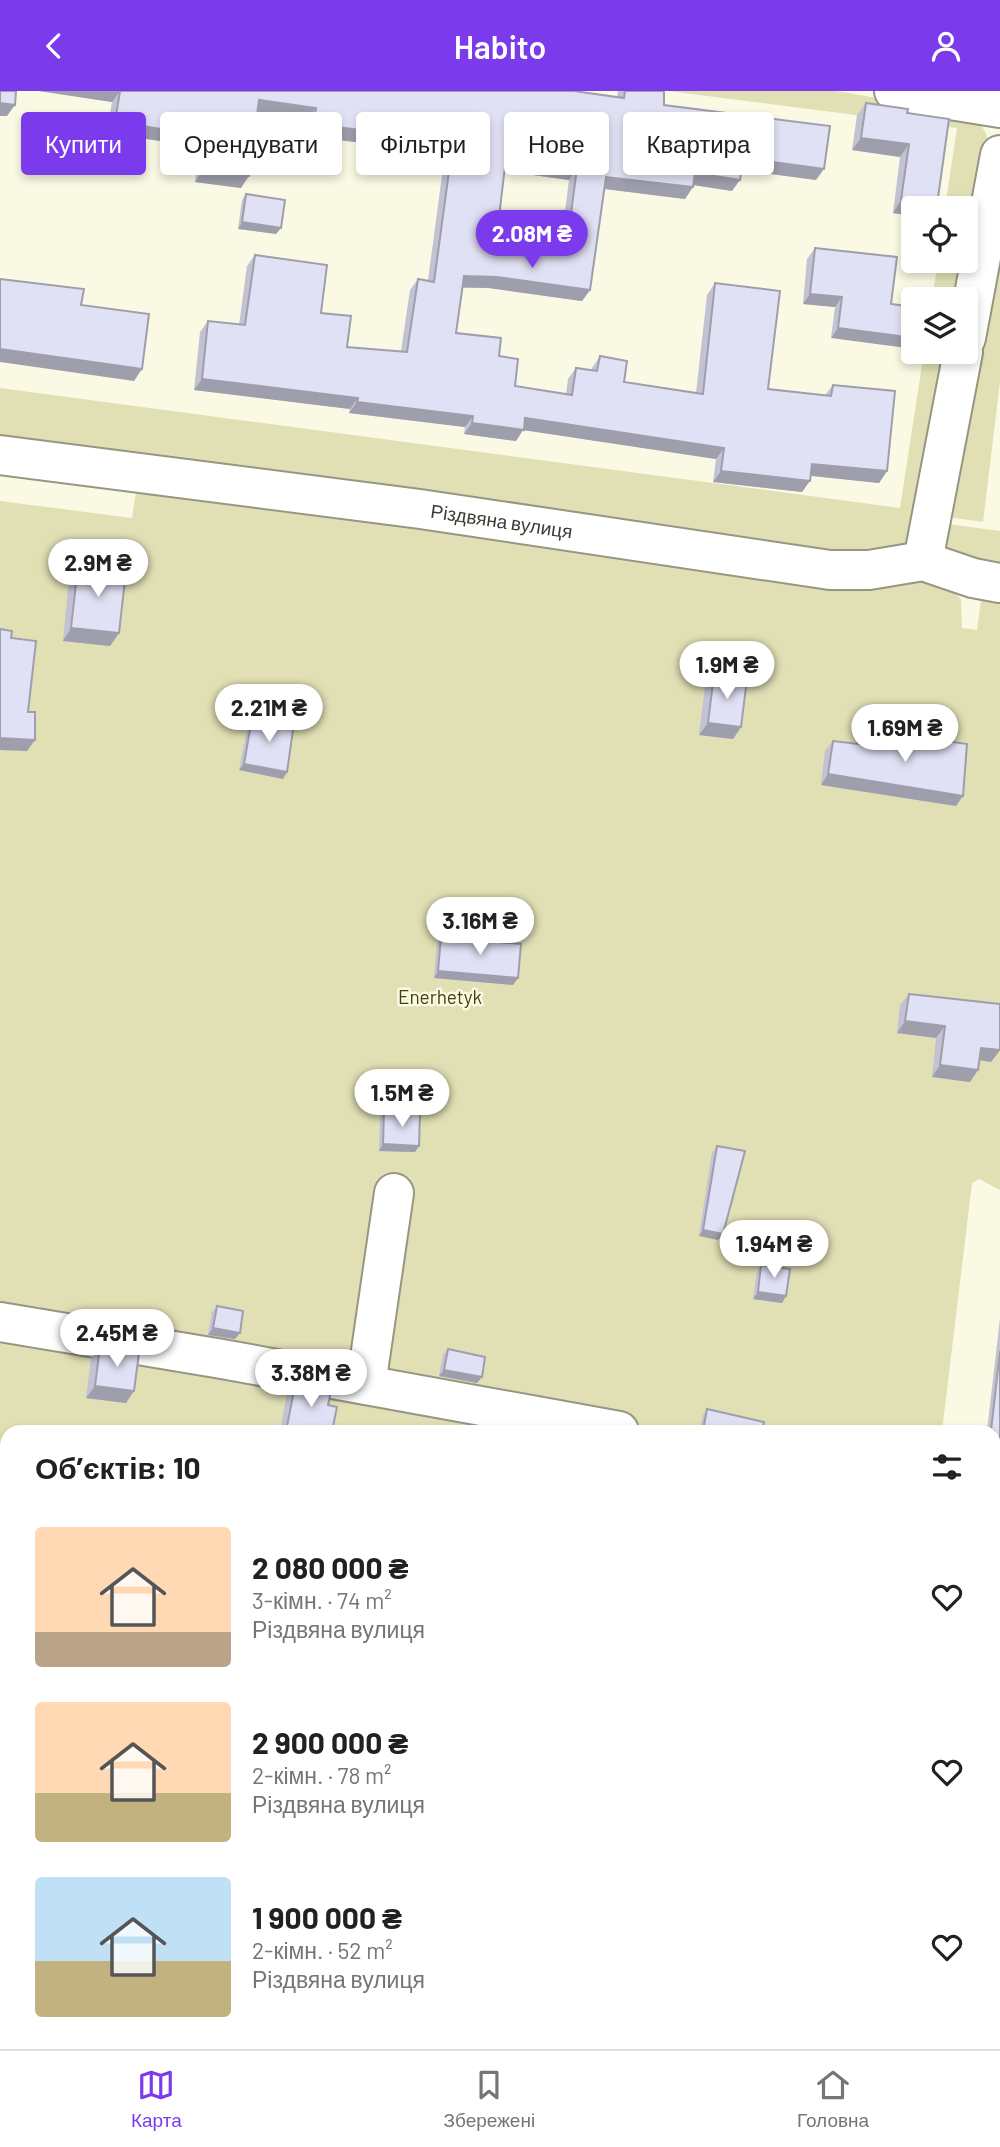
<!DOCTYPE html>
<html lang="uk">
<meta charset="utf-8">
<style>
body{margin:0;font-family:Barlow,sans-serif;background:#f2f2f2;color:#202124;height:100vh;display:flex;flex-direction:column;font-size:26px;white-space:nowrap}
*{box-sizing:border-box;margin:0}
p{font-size:23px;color:#757577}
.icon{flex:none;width:38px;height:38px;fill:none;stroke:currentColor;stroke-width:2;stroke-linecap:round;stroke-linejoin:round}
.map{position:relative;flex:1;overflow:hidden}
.panel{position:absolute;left:0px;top:1334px;width:1001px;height:625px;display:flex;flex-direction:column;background:#fff;border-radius:21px 21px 0 0;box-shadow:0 4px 10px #0003}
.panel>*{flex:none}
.hud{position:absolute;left:21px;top:21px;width:959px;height:63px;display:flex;gap:14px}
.fabs{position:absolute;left:901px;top:105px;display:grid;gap:14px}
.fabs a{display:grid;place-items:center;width:77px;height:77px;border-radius:7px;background:#fff;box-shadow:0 4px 10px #0003;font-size:35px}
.price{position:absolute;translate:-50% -60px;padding:0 16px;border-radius:24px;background:#fff;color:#222;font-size:23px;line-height:46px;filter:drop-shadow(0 2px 4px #0008)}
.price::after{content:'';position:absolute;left:50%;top:42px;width:21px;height:16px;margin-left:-10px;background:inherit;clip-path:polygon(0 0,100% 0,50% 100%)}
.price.current{background:#7c3aed;color:#fff}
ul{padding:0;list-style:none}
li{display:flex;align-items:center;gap:21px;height:175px;padding:0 35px}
li span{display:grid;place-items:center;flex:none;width:196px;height:140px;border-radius:7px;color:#555}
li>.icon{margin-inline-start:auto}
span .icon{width:84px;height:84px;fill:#fffc;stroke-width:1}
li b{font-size:30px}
h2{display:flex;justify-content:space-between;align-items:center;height:84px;padding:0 35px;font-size:30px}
.pill{padding:0 24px;border-radius:7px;background:#fff;box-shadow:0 4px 10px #0003;font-size:24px;line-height:63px}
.pill.current{background:#7c3aed;color:#fff}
header{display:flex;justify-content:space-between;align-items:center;height:91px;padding:0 35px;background:#7c3aed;color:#fff;font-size:32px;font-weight:600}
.tabs{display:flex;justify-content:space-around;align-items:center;height:98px;border-top:2px solid #e0e0e0;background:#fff;font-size:19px;color:#757577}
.tabs a{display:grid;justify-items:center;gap:4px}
.tabs .current{color:#7c3aed}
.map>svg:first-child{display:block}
</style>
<header><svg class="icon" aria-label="back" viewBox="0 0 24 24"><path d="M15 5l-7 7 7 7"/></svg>Habito<svg class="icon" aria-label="person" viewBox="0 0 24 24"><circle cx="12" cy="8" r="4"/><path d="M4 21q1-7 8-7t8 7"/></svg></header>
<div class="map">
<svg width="1000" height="1958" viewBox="0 0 1000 1958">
<rect width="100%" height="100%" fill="#faf9e4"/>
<!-- green -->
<g fill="#e1dfb4">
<path d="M668,0H836L960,21C980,30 984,34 990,55L964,208H932L938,170H966V117H945L957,37Z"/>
<path d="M1000,118V291L983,431L941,425Z"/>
<path d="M924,261H954L909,455L859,470L0,350V297L900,417Z"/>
<path d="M137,394L902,483L947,494L961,508L962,537L977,539L981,509L1000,511V1099L979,1088L972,1092L942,1340H7V1951H864L863,1958H0V410L132,427Z"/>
<path d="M940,432L1000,440V477L943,457Z"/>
</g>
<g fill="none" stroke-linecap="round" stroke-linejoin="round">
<!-- minor casing -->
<g stroke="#979683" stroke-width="42">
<g id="minor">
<path d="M894,0L1000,17"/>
<path d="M966,247L1000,64"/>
<path id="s1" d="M0,364L420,418L830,479H869L923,470L973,487L1000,492"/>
<path d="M923,470L963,261"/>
<path d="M0,1231L222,1268L619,1340"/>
<path d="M366,1294L394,1102"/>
<path d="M994,1410L1000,1411"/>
<path d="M994,1552L1000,1553"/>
<path d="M0,1652L7,1653"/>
<path d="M994,1694L1000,1695"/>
<path d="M0,1795L7,1796"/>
<path d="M994,1805H1000"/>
</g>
</g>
<!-- minor -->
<use href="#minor" stroke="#fff" stroke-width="38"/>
</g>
<!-- wall -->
<g fill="#c2c2d3" fill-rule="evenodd">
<path d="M39,0H575L617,6L618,0H664V14L816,89L741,79L732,100L693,94L685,108L604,98L590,199L582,210L489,197H462L456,242L499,265L515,295L566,303L568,288L576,277L591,279L592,277L600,265L624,291L696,302L707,204L715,192L768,298L825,304L833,294L887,380L879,392L811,385L802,401L713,391L716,368L523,339L516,350L464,343L465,336L349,322L350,318L194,299L200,241L208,230L239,234L247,175L255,164L321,222L347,256L401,260L410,199L418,188L428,189L445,62L306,45L308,28L257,21L241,97L195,91L200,56L107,42L112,11ZM505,80L569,89L563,136L499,126Z"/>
<path d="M866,12L907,22L914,125L893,122L900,66L852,59L857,24Z"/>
<path d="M246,103L276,143L238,138L242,109Z"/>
<path d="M815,157L897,166L831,247L835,216L803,213L807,168Z"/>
<path d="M78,475L119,542L110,555L63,550L69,487Z"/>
<path d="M714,584L741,636L733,648L699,644L705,596Z"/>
<path d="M252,627L283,688L239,679L248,633Z"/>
<path d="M904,644L956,715L821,694L825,660L833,650L897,657V654Z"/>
<path d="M441,846L513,894L434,887L437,852Z"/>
<path d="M909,903L1000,959L991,971L979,969L978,979L970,991L932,986L936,947L897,942L900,914Z"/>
<path d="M384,1020L419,1055L415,1061L379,1060L380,1027Z"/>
<path d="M717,1055L723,1143L718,1149L699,1145L712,1062Z"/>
<path d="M761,1174L786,1205L782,1212L753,1208L757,1180Z"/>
<path d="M217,1215L240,1242L235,1248L208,1244L212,1221Z"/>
<path d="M1000,1227V1389L997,1388L994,1340H987Z"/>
<path d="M100,1256L134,1300L126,1312L86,1307L91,1268Z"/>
<path d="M448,1258L482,1286L477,1292L439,1285L443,1264Z"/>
<path d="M296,1290L328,1314L332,1340H280L287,1302Z"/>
<path d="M707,1318L762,1340H700L703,1324Z"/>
<path d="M308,1951H325L351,1958H303Z"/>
</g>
<!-- shaded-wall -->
<g fill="#9e9eac">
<path d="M39,0H120L112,11Z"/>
<path d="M259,9L316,17L308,28L251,20Z"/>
<path d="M0,12L15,14L7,25H0Z"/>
<path d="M115,31L208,45L200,56L107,42Z"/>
<path d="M314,33L453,51L445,62L306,45Z"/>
<path d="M861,47L909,53L900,66L852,59Z"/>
<path d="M506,67L577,77L569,89L498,79Z"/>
<path d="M743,67L824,78L816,89L735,78Z"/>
<path d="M203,79L249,85L241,97L195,91Z"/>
<path d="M695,82L740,89L732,100L687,93Z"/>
<path d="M606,86L693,96L685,108L598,97Z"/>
<path d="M901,109L937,114L934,117H914V125L893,122Z"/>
<path d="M242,131L281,137L276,143L238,138Z"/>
<path d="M464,185L497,186L590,199L582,210L489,197L456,196Z"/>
<path d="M810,203L842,206L835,216L803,213Z"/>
<path d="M838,237L914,247V258L831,247Z"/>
<path d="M0,258L142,278L134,290L0,271Z"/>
<path d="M202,288L358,307L350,318L194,299Z"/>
<path d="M357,311L473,325L465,336L349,322Z"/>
<path d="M525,327L724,357L716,368L523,339L516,350L464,343L472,332Z"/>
<path d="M812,373L887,380L879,392L804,384Z"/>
<path d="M721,380L810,390L802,401L713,391Z"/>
<path d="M71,537L119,542L110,555L63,550Z"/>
<path d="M708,632L741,636L733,648L699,644Z"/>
<path d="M0,647L35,649L27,660L0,659Z"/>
<path d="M244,673L287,681L283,688L239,679Z"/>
<path d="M828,683L963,705L956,715L821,694Z"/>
<path d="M438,880L518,887L513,894L434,887Z"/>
<path d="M905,930L945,935L936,947L897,942Z"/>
<path d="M981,957L1000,959L991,971L972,968Z"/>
<path d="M940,974L978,979L970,991L932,986Z"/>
<path d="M383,1053L419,1055L415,1061L379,1060Z"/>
<path d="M703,1139L723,1143L718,1149L699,1145Z"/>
<path d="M758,1201L786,1205L782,1212L753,1208Z"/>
<path d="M213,1237L240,1242L235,1248L208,1244Z"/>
<path d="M444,1279L482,1286L477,1292L439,1285Z"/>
<path d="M95,1295L134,1300L126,1312L86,1307Z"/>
<path d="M1000,1382V1389H994V1383Z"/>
<path d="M0,1474L7,1475V1483L0,1481Z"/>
<path d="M1000,1524V1531H994V1525Z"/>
<path d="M994,1667H1000V1674L994,1673Z"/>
<path d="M994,1773L1000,1774V1781L994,1780Z"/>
</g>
<!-- building -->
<g fill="#e1e1f5" stroke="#9e9eac" stroke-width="2" fill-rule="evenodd">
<path d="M0,0H16L15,14L0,12Z"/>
<path d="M120,0H574L624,7L625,0H664V14L830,35L824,78L743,67L740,89L695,82L693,96L606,86L590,199L497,186L464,185L456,242L501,247L499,265L518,268L515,295L572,304L576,277L597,280L600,265L627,270L624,291L703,303L715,192L780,200L768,298L831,305L833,294L895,300L887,380L812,373L810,390L721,380L724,357L525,327L524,339L472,332L473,325L357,311L358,307L202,288L208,230L245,234L255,164L327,174L321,222L351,225L347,256L407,261L418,188L434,191L453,51L314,33L316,17L259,9L249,85L203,79L208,45L115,31ZM506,67L577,77L569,137L499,126Z"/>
<path d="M866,12L908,18L907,22L949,28L937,114L901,109L909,53L861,47Z"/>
<path d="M246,103L285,109L281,137L242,131Z"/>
<path d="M815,157L897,166L891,213L914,216V247L838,237L842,206L810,203Z"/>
<path d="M0,188L84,198L81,214L149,223L142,278L0,258Z"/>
<path d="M78,475L126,480L119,542L71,537Z"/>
<path d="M0,538L12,540L11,547L36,550L28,621H35V649L0,647Z"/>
<path d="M714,584L747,588L741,636L708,632Z"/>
<path d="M252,627L294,632L287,681L244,673Z"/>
<path d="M904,644L967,653L963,705L828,683L833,650L902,658Z"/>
<path d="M441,846L521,853L518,887L438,880Z"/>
<path d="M909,903L1000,913V959L981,957L978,979L940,974L945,935L905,930Z"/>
<path d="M384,1020L420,1022L419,1055L383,1053Z"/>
<path d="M717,1055L745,1060L723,1143L703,1139Z"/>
<path d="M761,1174L790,1178L786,1205L758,1201Z"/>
<path d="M217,1215L243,1220L240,1242L213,1237Z"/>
<path d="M100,1256L139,1262L134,1300L95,1295Z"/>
<path d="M448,1258L485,1266L482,1286L444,1279Z"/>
<path d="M1000,1260V1382L994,1383V1340H991Z"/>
<path d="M296,1290L332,1296L328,1314L337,1316L332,1340H286Z"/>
<path d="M707,1318L764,1331L762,1340H703Z"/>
<path d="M994,1425H1000V1524L994,1525Z"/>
<path d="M0,1443L7,1444V1475L0,1474Z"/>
<path d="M994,1565L1000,1568V1667H994Z"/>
<path d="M994,1708L1000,1710V1774L994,1773Z"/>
<path d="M309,1951H325L351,1955V1958H308Z"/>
<path d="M0,1955L24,1958H0Z"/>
</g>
<g text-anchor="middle" stroke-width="5" stroke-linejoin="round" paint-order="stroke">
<!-- street labels -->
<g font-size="19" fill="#3d3c34" stroke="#faf9e4">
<text dy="7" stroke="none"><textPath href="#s1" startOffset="506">Різдвяна вулиця</textPath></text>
</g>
<!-- park labels -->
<g font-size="19" fill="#44400d" stroke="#faf9e4">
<text x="440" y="913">Enerhetyk</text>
</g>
</g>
</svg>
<div class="fabs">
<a><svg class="icon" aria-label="locate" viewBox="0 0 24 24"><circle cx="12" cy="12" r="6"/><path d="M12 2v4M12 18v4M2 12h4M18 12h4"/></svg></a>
<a><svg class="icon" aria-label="layers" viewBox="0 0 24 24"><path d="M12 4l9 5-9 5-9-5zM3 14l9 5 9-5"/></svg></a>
</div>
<b class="price current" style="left:532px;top:179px">2.08M ₴</b>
<b class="price" style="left:98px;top:508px">2.9M ₴</b>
<b class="price" style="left:727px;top:610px">1.9M ₴</b>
<b class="price" style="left:269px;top:653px">2.21M ₴</b>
<b class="price" style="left:905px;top:673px">1.69M ₴</b>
<b class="price" style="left:480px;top:866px">3.16M ₴</b>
<b class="price" style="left:402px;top:1038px">1.5M ₴</b>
<b class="price" style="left:774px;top:1189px">1.94M ₴</b>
<b class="price" style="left:117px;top:1278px">2.45M ₴</b>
<b class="price" style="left:311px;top:1318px">3.38M ₴</b>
<div class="hud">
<a class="pill current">Купити</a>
<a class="pill">Орендувати</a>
<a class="pill">Фільтри</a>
<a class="pill">Нове</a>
<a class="pill">Квартира</a>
</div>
<section class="panel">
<h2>Об’єктів: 10<svg class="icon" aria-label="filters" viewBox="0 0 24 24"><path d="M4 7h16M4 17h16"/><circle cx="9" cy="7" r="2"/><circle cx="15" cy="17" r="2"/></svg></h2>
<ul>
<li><span style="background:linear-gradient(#ffd9b3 75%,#b9a48a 0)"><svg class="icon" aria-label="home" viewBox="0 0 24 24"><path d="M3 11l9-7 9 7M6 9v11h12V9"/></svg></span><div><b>2 080 000 ₴</b><p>3-кімн. · 74 m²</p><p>Різдвяна вулиця</p></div><svg class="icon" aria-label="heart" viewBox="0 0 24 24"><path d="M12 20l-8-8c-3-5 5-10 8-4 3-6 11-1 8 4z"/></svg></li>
<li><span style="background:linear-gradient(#ffd9b3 65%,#c2b280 0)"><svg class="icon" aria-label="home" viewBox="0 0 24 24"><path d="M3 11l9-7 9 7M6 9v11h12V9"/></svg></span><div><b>2 900 000 ₴</b><p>2-кімн. · 78 m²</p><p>Різдвяна вулиця</p></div><svg class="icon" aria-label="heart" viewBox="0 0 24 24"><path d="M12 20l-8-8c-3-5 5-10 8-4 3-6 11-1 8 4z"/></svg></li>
<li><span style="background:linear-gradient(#bfe0f5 60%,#c2b280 0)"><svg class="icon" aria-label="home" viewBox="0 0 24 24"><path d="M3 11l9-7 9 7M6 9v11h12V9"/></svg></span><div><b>1 900 000 ₴</b><p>2-кімн. · 52 m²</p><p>Різдвяна вулиця</p></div><svg class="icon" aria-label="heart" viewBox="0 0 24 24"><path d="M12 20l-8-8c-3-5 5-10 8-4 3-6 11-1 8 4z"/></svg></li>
</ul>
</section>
</div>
<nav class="tabs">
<a class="current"><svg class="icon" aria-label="map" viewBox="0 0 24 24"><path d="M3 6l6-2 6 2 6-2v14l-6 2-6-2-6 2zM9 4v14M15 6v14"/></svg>Карта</a>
<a><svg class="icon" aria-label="saved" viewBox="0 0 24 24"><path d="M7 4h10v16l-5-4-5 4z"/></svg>Збережені</a>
<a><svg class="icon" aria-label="home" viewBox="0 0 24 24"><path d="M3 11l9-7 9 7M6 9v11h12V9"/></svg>Головна</a>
</nav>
